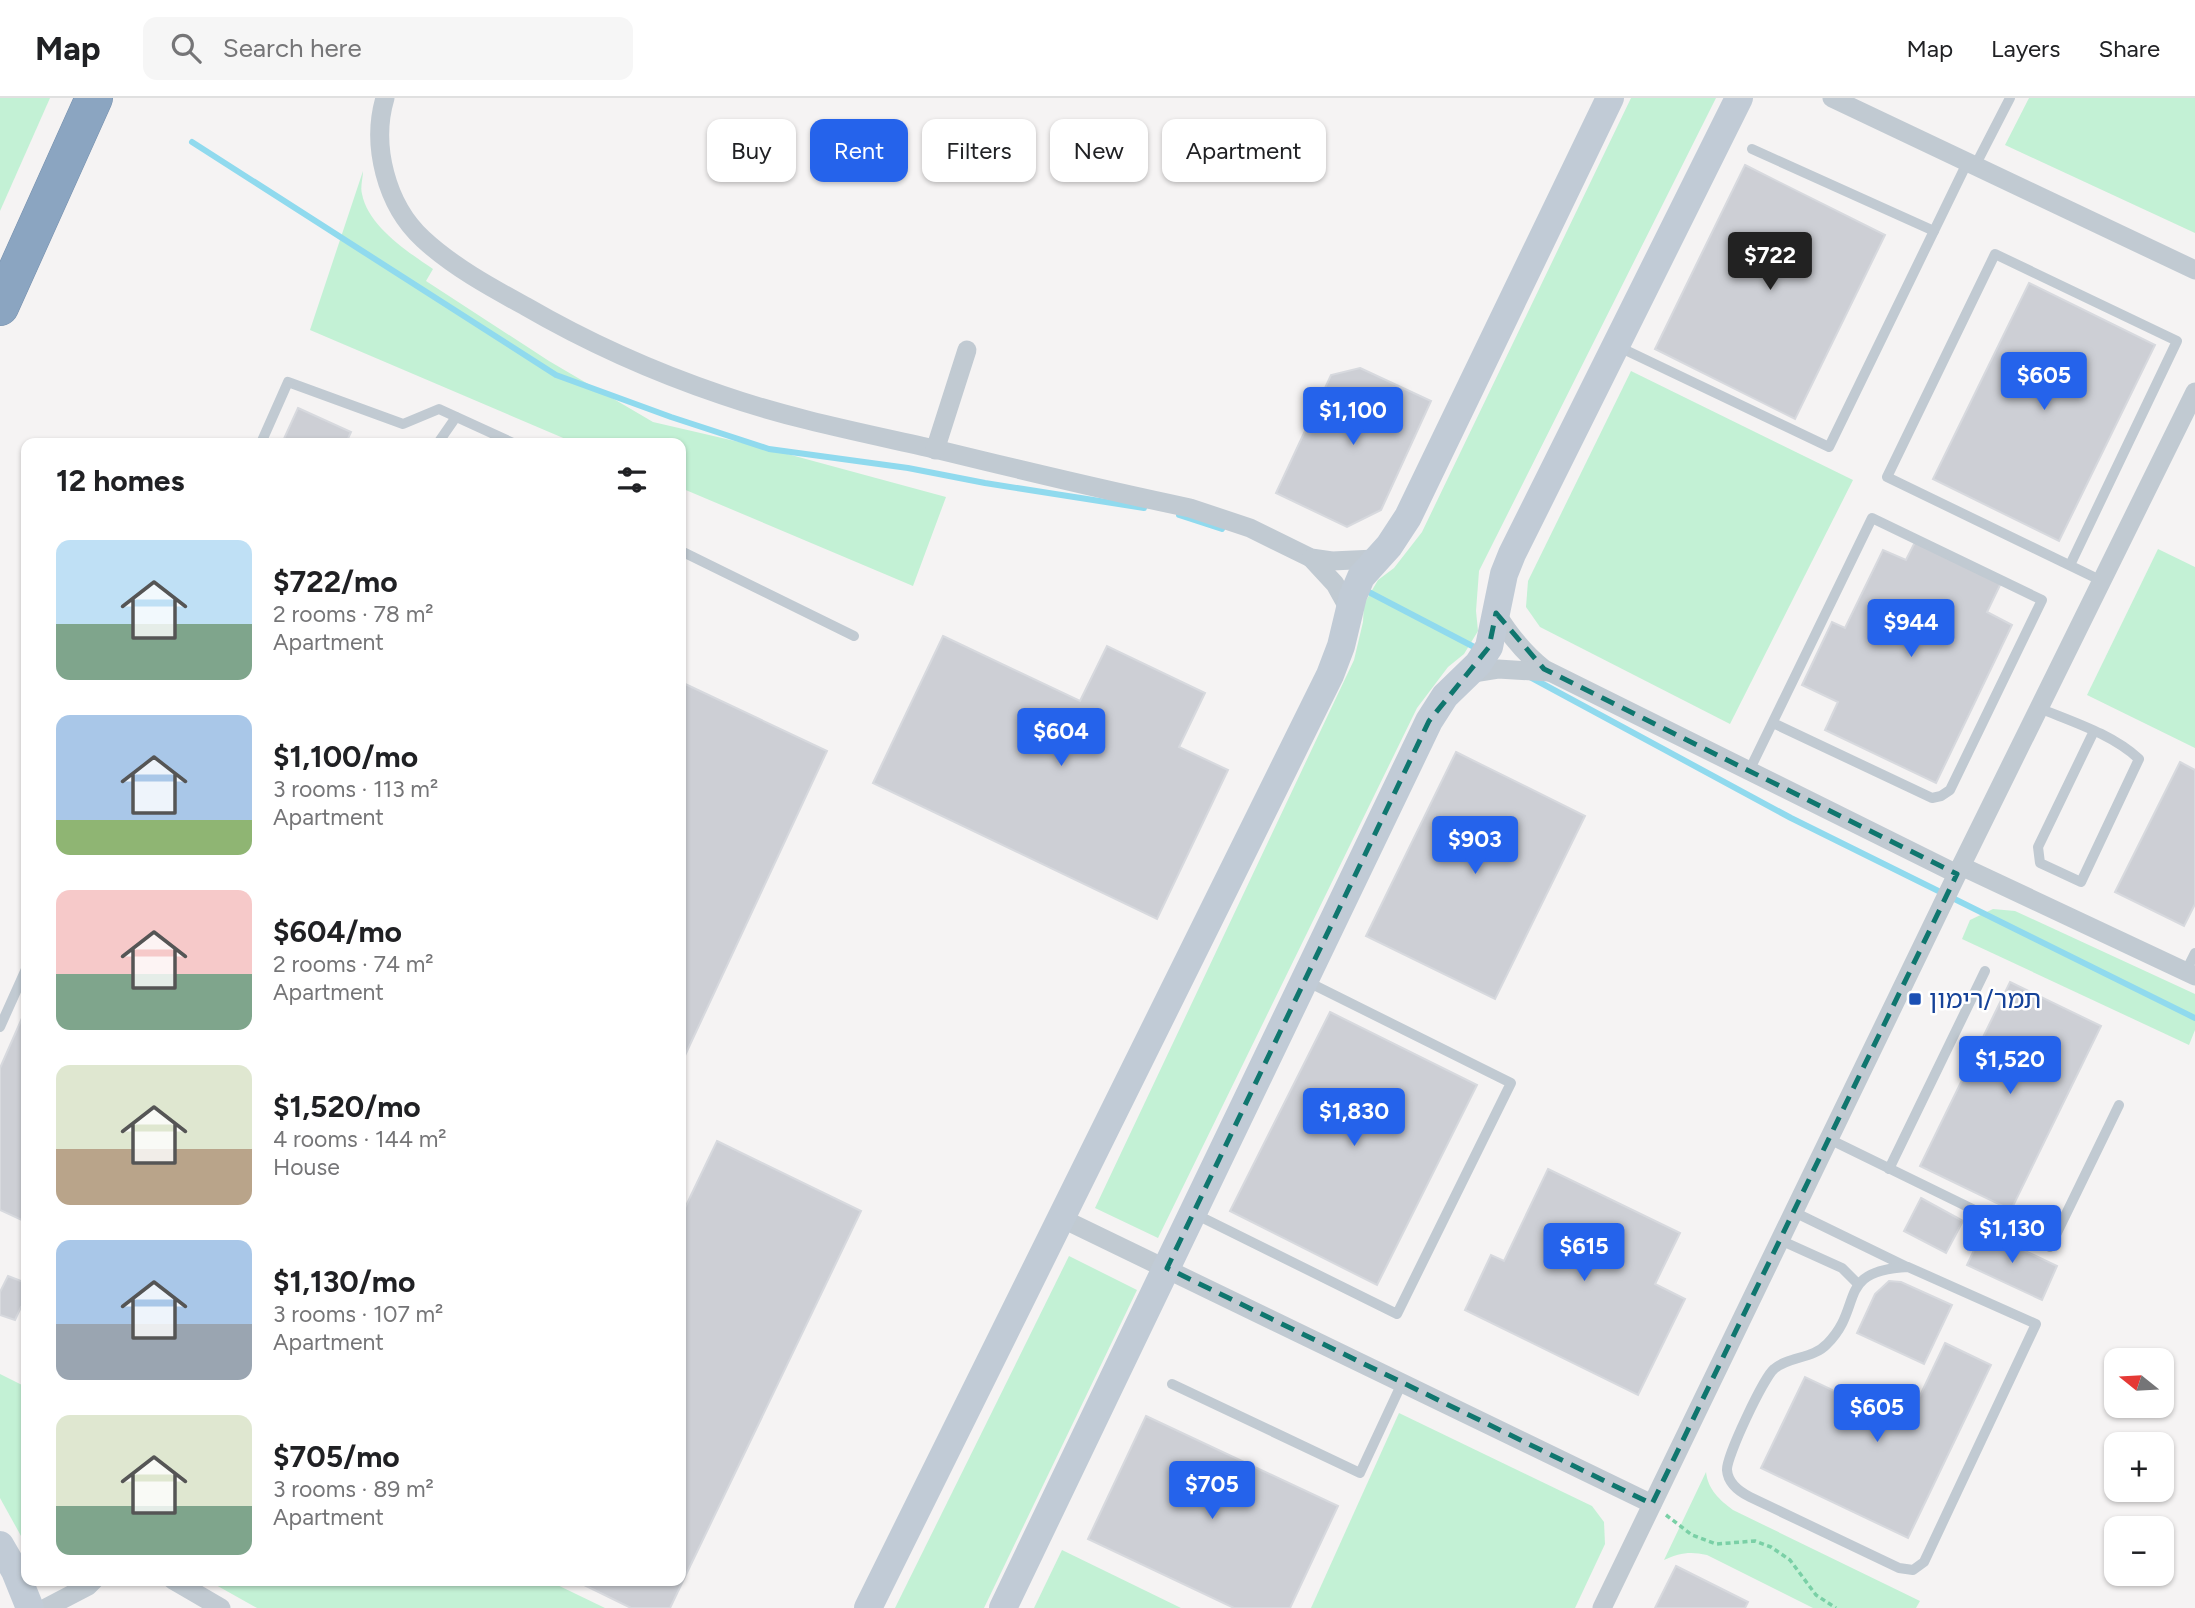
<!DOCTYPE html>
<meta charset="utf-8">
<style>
body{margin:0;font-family:Figtree,"Noto Sans Hebrew",sans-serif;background:#f6f6f6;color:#202124;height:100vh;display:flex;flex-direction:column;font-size:26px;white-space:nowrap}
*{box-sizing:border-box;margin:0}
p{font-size:23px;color:#757577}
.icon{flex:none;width:38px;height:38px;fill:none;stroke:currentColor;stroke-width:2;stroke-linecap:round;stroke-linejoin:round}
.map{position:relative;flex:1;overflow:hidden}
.sheet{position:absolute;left:21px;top:340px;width:665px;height:1148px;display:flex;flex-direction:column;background:#fff;border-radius:14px;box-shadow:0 2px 5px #0004}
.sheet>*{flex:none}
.hud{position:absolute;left:707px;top:21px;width:665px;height:63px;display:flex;gap:14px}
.needle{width:46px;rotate:288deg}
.controls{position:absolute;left:2104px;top:1250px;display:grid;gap:14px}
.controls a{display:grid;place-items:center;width:70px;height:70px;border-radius:14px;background:#fff;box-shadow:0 2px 5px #0004;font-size:35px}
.price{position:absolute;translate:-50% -60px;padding:0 16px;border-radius:7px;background:#2563eb;color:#fff;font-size:23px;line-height:46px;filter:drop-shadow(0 2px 4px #0008)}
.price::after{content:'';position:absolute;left:50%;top:42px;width:21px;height:16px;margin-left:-10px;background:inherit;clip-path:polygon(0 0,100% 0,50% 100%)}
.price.current{background:#222;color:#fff}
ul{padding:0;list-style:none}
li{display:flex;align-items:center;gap:21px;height:175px;padding:0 35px}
li span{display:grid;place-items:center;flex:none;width:196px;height:140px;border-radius:14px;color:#555}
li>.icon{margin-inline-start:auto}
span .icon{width:84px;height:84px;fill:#fffc;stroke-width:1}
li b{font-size:30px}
h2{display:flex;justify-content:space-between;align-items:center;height:84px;padding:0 35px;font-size:30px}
.chip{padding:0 24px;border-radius:14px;background:#fff;box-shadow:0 2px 5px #0004;font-size:24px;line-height:63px}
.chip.current{background:#2563eb;color:#fff}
header{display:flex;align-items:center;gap:42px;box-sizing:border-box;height:98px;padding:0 35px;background:#fff;border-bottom:2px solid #e0e0e0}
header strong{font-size:33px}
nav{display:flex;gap:38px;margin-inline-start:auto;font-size:24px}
.search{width:490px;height:63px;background:#f6f6f6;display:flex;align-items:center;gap:18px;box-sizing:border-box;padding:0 24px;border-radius:14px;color:#757577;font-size:26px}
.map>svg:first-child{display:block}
</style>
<header>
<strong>Map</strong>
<div class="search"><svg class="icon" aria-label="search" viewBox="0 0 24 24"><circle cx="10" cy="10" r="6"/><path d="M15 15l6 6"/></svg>Search here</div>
<nav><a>Map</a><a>Layers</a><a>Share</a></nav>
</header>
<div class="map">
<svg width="2195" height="1510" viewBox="0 0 2195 1510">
<rect width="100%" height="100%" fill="#f5f3f3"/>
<!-- green -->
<g fill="#c3f1d5">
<path d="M0,0H50L0,113Z"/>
<path d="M1631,0H1716L1479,473L1476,513L1478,533L1464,556L1448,569L1417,610L1158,1140L1095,1110L1354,562L1363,524L1364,506L1378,482L1394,470L1422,434Z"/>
<path d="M2029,0H2195V135L2005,47Z"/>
<path d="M363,73C363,80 360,89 362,96C368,128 408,154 433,171L426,183L549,263L653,324L769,351L946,399L913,488L681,390V345H575L310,232Z"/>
<path d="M1631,273L1853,382L1730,626L1540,529L1526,509L1528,483Z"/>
<path d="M2158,451L2195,469V650L2087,597Z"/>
<path d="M1993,811L2015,813L2195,896V932L2189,947L1962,841L1970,822Z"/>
<path d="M1069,1158L1137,1192L984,1510H895Z"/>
<path d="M0,1276L26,1289V1447L0,1400Z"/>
<path d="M1399,1315L1592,1408L1604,1424L1605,1446L1575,1510H1311Z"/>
<path d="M1706,1374C1708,1392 1720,1402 1733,1412L1920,1503L1916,1510H1813L1707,1457C1690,1453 1679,1455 1664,1462Z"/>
<path d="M1062,1452L1181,1510H1034Z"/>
<path d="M207,1482H547L605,1510H257Z"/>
</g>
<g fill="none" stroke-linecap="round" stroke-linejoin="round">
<!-- stream -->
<g stroke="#90daee" stroke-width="6">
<path d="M192,44L556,277L671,319L769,351L908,370L985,385L1144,410"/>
<path d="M1179,417L1222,431"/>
<path d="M1363,491L1478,551"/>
<path d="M1530,579L1791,720L2195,920"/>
</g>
</g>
<!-- building -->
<g fill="#cdcfd5" stroke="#d7d9de" stroke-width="2">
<path d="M1745,67L1885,137L1795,321L1655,251Z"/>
<path d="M2029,185L2155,247L2059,443L1933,381Z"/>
<path d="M1360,270L1431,303L1381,412L1347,429L1276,395L1331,277Z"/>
<path d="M298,310L351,334L346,345H282Z"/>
<path d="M1915,444L2001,485L1987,514L2012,527L1936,685L1825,632L1838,604L1802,587L1832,524L1845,530L1883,452L1906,462Z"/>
<path d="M943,538L1080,603L1107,548L1205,595L1179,649L1228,672L1157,821L873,685Z"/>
<path d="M681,584L827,653L681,966Z"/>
<path d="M1456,654L1585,718L1495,901L1366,838Z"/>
<path d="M2180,664L2195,672V806L2184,828L2115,794Z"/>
<path d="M2010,884L2101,928L2011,1112L1920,1068Z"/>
<path d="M26,911V1124L0,1112V970Z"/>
<path d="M1330,914L1477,987L1377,1187L1230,1113Z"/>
<path d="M717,1043L861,1113L670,1510H631L574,1482H681V1118Z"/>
<path d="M1548,1071L1680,1135L1655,1186L1685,1201L1638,1297L1465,1212L1491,1157L1504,1163Z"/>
<path d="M1921,1100L1963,1123L1946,1155L1904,1133Z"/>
<path d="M1983,1133L2057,1168L2042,1202L1967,1167Z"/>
<path d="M8,1178L26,1185V1211L21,1209L15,1222L0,1217V1194Z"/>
<path d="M1889,1183L1901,1184L1952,1207L1924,1266L1857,1235L1875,1196Z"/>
<path d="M1945,1245L1991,1267L1908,1440L1761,1370L1805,1279L1906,1327Z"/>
<path d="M1146,1318L1338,1408L1290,1510H1234L1088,1441Z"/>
<path d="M1676,1468L1748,1504L1745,1510H1655Z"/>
</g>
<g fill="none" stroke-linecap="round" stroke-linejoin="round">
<!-- highway casing -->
<g stroke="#7690ad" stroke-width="38">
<path id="highway" d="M0,209L94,0"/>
</g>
<!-- path -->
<path stroke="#7ad0a6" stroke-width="3.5" stroke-dasharray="5 3.5" stroke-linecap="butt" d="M1666,1417L1692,1437L1716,1446L1755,1443L1771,1449L1790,1462L1816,1497L1836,1510"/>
<!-- lane -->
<g stroke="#c1cad2" stroke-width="10">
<path d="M1752,51L1934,133"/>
<path d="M1975,68L2010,0"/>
<path d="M1619,249L1829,349L1967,65"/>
<path d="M261,345L288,284L403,326L439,311L513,345"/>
<path d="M438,345L456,319"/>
<path d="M681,453L854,538"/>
<path d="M2070,467L2177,243L1995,156L1887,379L2102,483"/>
<path d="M2039,610C2073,624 2112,636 2139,661L2081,784L2040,765L2038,749L2094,633"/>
<path d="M1749,673L1872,420L2042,502L1950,692L1941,698L1932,700L1773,625"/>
<path d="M2186,873L2195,855"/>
<path d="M0,929L26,871"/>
<path d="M1829,1041L2050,1149L2119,1007"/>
<path d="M1889,1071L1985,873"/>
<path d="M1794,1114L1907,1169"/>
<path d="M1195,1116L1397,1216L1511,985L1308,884"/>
<path d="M1780,1142L1842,1170L1858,1186"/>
<path d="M1908,1169L2036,1226L1924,1464L1913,1472L1899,1470L1750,1399C1740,1394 1728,1385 1727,1372C1726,1359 1764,1279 1774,1271C1789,1258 1813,1261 1827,1246C1865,1208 1834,1173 1908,1169Z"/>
<path d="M1172,1286L1360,1375L1402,1285"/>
</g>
<!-- street -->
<g stroke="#c1cad2" stroke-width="19">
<path d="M385,0C371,47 386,107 423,141C452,168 490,189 525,208C587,244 654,274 722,297C794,322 869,336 943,353C1025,373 1108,393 1190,410L1250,430L1311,460L1332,463L1375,461"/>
<path d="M1832,0L2195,172"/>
<path d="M935,352L967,252"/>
<path d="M1311,460L1335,486L1350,513"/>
<path d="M1496,515C1510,538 1524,555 1544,571L1957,776"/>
<path d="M1467,576L1498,571L1549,574"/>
<path d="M1961,768L2195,878"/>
<path d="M1061,1120L1652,1406"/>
<path d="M173,1482L221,1510"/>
<path d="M46,1510L88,1488L94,1482"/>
<path d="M1602,1510L1961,768L2195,294"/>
</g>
<!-- secondary -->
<g stroke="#c1cbd6" stroke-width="28">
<path d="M0,1447L15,1473L30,1510"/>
<path d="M868,1510L1330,577L1341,548L1353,498L1361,479L1389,448L1408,419L1610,0"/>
<path d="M1003,1510L1429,623L1445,598L1478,566L1489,549L1504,476L1512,456L1739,0"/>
</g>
<!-- highway -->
<use href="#highway" stroke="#8ba5c1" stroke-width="37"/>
</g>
<!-- marked area -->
<path fill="none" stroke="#0f766e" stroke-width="5" stroke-dasharray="14 9" stroke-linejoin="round" d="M1496,515L1544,571L1957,776L1652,1406L1167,1170L1429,623L1489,549Z"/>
<!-- markers -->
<rect fill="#1a4fb4" stroke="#fff" stroke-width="2.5" x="1908" y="894" width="14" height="14" rx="3.5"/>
<g text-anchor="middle" stroke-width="5" stroke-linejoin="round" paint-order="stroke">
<!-- transit labels -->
<g font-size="26" fill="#164399" stroke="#fff" text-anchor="start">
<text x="1929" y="910">תמר/רימון</text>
</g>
</g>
</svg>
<div class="controls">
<a><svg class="needle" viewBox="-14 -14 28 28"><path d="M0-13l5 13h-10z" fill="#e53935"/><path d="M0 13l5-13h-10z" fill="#757577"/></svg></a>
<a>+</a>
<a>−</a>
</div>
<b class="price current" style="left:1770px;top:194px">$722</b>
<b class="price" style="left:2044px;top:314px">$605</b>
<b class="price" style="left:1353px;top:349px">$1,100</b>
<b class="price" style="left:1911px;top:561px">$944</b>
<b class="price" style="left:1061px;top:670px">$604</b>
<b class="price" style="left:1475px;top:778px">$903</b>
<b class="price" style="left:2010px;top:998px">$1,520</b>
<b class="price" style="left:1354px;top:1050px">$1,830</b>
<b class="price" style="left:2012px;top:1167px">$1,130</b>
<b class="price" style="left:1584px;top:1185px">$615</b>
<b class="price" style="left:1877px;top:1346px">$605</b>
<b class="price" style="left:1212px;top:1423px">$705</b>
<div class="hud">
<a class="chip">Buy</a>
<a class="chip current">Rent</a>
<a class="chip">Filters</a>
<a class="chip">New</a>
<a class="chip">Apartment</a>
</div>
<section class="sheet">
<h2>12 homes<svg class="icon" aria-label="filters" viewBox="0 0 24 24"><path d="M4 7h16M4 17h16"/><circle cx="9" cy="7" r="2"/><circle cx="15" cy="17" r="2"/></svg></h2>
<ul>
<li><span style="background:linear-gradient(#bfe0f5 60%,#7fa58c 0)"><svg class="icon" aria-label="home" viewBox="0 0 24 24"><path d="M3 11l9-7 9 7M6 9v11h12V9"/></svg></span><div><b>$722/mo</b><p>2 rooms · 78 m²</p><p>Apartment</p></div></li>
<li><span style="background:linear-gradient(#a9c7e8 75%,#8fb573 0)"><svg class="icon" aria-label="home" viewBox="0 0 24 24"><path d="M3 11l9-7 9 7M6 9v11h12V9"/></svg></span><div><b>$1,100/mo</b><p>3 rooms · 113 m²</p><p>Apartment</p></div></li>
<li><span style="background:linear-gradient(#f6c9c9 60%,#7fa58c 0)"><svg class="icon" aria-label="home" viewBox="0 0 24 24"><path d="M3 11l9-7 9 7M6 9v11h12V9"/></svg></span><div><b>$604/mo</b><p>2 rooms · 74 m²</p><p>Apartment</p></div></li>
<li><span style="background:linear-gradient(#dfe7d0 60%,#b9a48a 0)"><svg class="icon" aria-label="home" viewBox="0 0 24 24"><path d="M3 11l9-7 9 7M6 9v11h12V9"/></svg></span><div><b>$1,520/mo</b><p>4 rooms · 144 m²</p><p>House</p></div></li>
<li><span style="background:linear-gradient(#a9c7e8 60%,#9aa5b1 0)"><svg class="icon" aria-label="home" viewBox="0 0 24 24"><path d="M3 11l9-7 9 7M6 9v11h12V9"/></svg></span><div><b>$1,130/mo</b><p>3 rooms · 107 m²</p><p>Apartment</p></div></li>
<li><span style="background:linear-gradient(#dfe7d0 65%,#7fa58c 0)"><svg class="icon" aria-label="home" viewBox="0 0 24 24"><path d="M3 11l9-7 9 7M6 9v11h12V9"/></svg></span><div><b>$705/mo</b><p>3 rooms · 89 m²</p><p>Apartment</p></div></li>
</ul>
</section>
</div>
